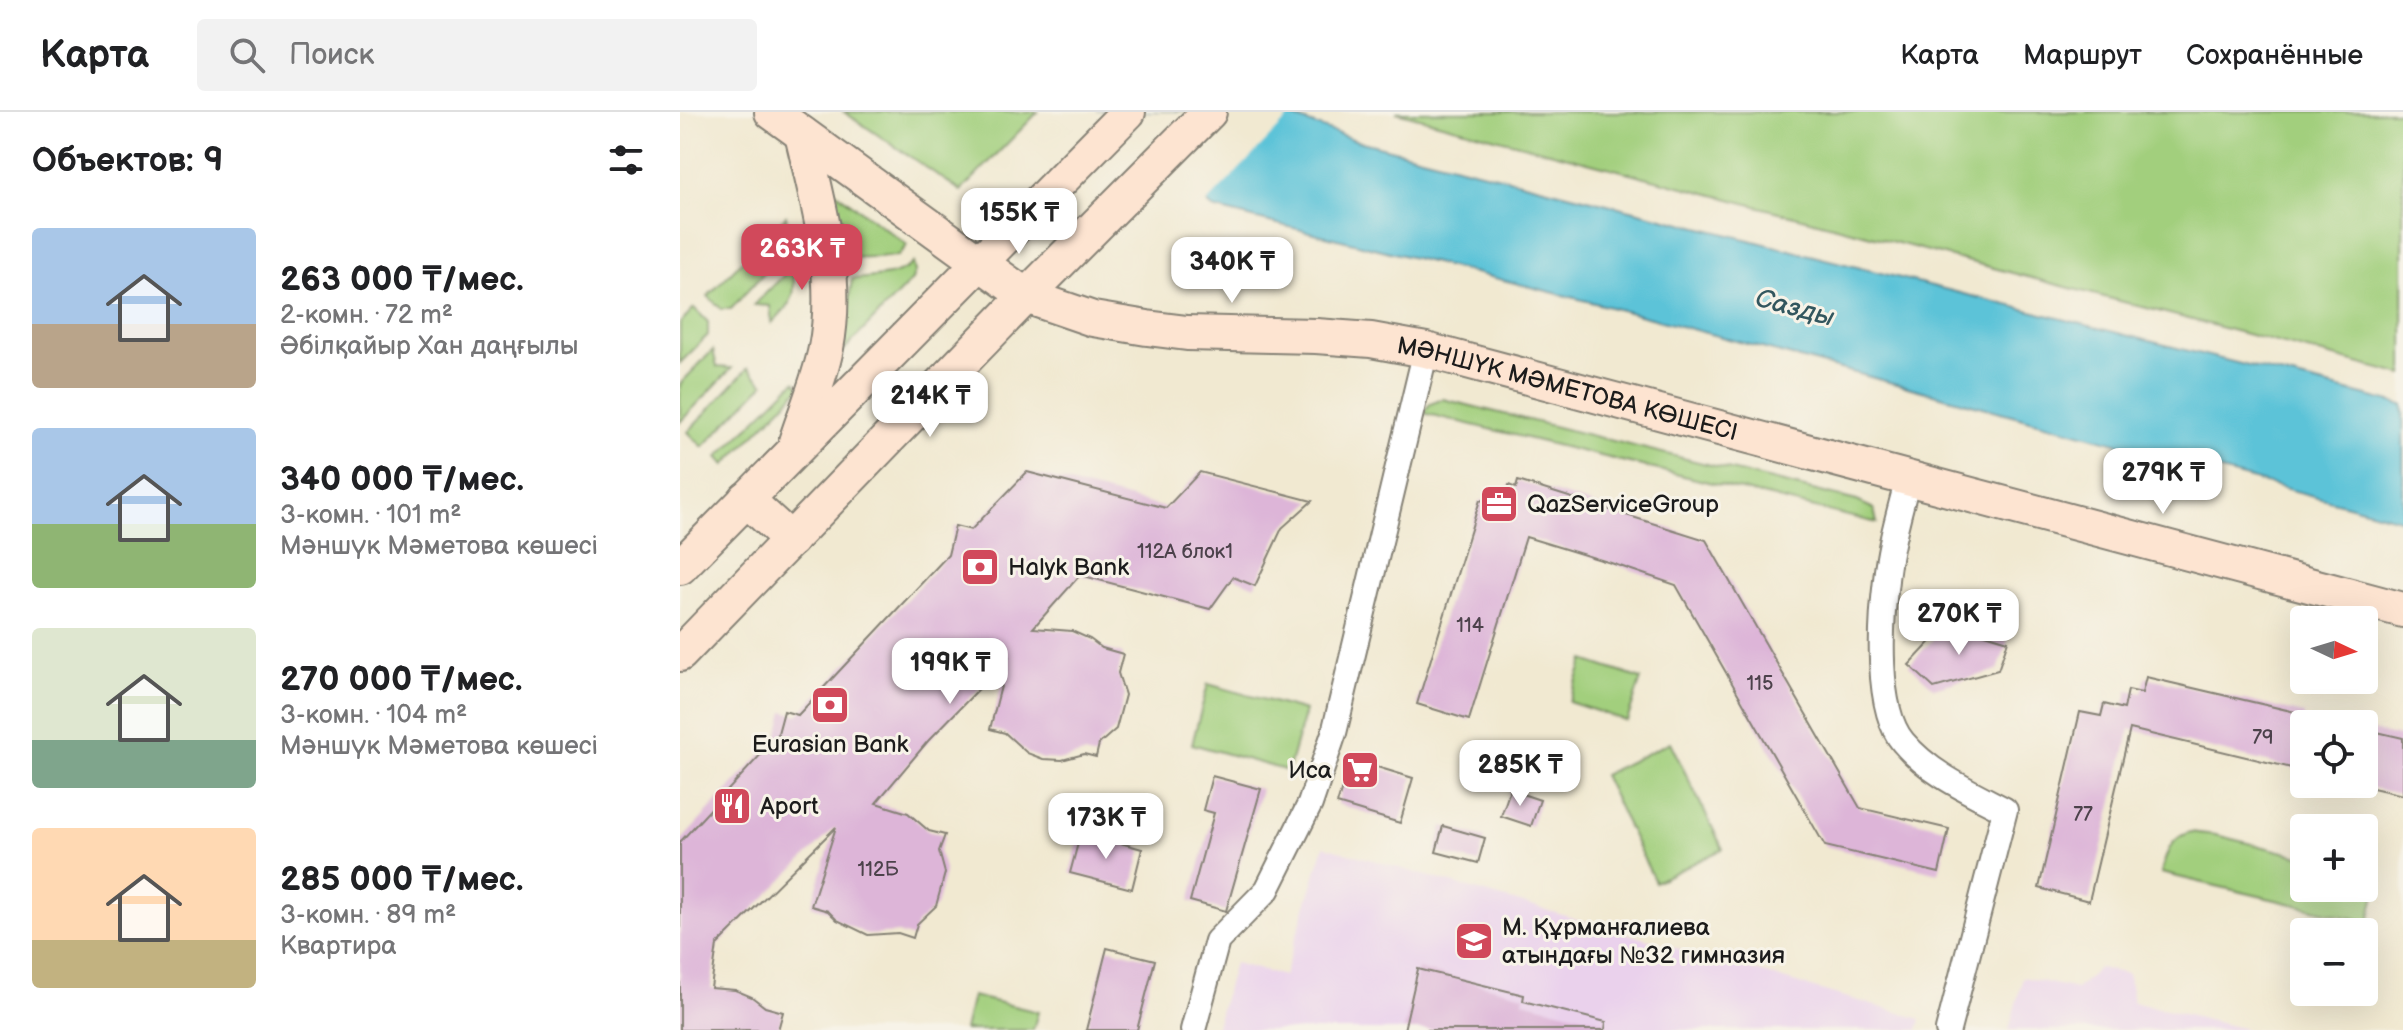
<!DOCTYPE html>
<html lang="ru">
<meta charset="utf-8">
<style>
body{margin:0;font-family:"Balsamiq Sans",sans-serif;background:#f2f2f2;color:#202124;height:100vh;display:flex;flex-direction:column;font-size:30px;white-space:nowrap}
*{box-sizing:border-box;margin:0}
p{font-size:26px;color:#757577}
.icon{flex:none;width:44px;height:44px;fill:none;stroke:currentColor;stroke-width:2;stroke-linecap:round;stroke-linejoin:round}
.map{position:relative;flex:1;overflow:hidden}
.details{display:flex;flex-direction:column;background:#fff;width:680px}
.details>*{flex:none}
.needle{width:52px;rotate:94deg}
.tools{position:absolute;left:1610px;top:494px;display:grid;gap:16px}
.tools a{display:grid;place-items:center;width:88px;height:88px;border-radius:8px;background:#fff;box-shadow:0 8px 32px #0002;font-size:40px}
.price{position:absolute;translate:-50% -68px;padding:0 18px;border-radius:16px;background:#fff;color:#222;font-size:26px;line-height:52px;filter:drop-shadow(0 2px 4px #0008)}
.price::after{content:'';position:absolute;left:50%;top:48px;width:24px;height:18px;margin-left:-12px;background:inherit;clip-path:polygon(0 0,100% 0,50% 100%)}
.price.current{background:#d1495b;color:#fff}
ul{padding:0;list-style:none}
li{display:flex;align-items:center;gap:24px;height:200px;padding:0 32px}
li span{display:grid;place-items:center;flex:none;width:224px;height:160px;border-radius:8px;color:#555}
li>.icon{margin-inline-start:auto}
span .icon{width:96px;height:96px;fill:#fffc;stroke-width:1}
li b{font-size:34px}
h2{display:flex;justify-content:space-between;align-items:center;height:96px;padding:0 32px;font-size:34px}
header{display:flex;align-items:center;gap:48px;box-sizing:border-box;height:112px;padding:0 40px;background:#fff;border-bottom:2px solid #e0e0e0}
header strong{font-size:38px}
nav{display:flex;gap:44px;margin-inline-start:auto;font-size:28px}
.search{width:560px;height:72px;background:#f2f2f2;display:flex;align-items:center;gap:20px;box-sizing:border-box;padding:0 28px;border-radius:8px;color:#757577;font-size:30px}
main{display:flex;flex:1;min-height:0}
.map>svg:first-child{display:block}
</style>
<header>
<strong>Карта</strong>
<div class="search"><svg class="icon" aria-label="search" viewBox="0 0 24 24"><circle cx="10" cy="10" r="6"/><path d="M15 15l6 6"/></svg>Поиск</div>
<nav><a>Карта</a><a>Маршрут</a><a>Сохранённые</a></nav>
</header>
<main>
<section class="details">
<h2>Объектов: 9<svg class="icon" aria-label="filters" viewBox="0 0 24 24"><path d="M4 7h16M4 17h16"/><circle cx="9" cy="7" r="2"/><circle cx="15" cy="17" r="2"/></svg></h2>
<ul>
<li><span style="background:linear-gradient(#a9c7e8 60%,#b9a48a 0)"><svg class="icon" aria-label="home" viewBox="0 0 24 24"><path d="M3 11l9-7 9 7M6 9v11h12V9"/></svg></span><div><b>263 000 ₸/мес.</b><p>2-комн. · 72 m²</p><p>Әбілқайыр Хан даңғылы</p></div></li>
<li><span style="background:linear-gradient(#a9c7e8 60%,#8fb573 0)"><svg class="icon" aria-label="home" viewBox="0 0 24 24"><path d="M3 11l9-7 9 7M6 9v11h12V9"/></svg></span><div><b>340 000 ₸/мес.</b><p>3-комн. · 101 m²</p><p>Мәншүк Мәметова көшесі</p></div></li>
<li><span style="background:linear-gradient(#dfe7d0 70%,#7fa58c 0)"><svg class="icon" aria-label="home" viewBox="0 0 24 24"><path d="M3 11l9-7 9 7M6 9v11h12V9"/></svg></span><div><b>270 000 ₸/мес.</b><p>3-комн. · 104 m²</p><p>Мәншүк Мәметова көшесі</p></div></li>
<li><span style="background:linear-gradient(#ffd9b3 70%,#c2b280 0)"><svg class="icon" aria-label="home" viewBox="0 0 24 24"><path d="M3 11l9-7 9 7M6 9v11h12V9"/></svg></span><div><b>285 000 ₸/мес.</b><p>3-комн. · 89 m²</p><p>Квартира</p></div></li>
</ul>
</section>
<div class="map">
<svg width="1723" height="918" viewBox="0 0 1723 918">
<rect width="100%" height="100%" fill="#f7f3e8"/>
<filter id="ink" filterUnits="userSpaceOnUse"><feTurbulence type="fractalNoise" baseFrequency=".0125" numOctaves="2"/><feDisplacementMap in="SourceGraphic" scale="16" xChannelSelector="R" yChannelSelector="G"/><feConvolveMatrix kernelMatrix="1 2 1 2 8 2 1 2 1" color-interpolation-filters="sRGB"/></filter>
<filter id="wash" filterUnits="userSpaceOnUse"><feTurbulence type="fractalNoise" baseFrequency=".006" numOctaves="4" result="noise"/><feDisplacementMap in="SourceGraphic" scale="32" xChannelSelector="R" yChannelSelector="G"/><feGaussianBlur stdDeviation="1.8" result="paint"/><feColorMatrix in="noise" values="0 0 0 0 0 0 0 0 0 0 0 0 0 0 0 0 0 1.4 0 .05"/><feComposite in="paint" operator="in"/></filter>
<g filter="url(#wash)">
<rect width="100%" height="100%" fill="#f1e9d1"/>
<!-- built -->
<g fill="#ead1ec">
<path d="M644,734L1241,907L1238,918H535L554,851L604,864Z"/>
<path d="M1419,856L1448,862L1453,890L1569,918H1329L1343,865L1396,877Z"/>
</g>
<!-- green -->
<g fill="#a2cf7d" stroke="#5f764c" stroke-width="2">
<path d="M164,0H358L281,79Z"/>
<path d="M716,0H1723V263Z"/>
<path d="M148,74L227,133L218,144L170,146L160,102Z"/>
<path d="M106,104L111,131L51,197H41L28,184Z"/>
<path d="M233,151L235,159L232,168L161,241L172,167C193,165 217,166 233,151Z"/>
<path d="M112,155C118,185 112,190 92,211L90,194L74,193Z"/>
<path d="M14,196L28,210V223L0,251V211Z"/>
<path d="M33,238L37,255L52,256L0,310V272Z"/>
<path d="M68,256L84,272L23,335L8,320Z"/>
<path d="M115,269L121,275L45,353L38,345Z"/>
<path d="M763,287L1177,389L1194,397L1197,411L743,301L750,292Z"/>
<path d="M904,548L961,567L947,609L889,590Z"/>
<path d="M528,572L625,599L608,659L512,632Z"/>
<path d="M990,630L1043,737L975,770L923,663Z"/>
<path d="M1510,720L1536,723L1624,745V776H1684L1695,782L1689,810L1481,761C1487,741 1489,727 1510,720Z"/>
<path d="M292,884L358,900L353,918H284Z"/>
</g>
<!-- water -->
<path fill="#5cc3d8" stroke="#3c707a" stroke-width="2" d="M418,0H609L615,6L678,29L1723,293V408L907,189L533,96Z"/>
<!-- pier -->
<path fill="#f1e9d1" d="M414,0H614L524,94Z"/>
<g id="blocks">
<!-- building -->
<g fill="#ddb5d8">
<path d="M347,360L486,396L520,360L632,389L602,416L575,474L553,465L530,497L400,463L353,516L392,519L410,527L422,536L443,542L438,561L445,583L436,617L419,632L416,645L404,642L382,648L363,647L347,641L325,621L310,617L328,547L248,629L196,691L228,701L249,719L265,723L259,739L265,761L256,794L237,812L233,826L218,821L188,823L157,808L148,799L131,794L156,715L37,833L31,876L55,878L72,885L85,895L103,900L98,918H0V730L97,625L104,599L118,603L268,443L275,414L291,418Z"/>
<path d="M838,369L1026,428L1180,696L1269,717L1259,761L1145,734L996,473L931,451L846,425L789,608L737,592L800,388L808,390L810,383L825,388L829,373L836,376Z"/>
<path d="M1289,517L1328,529L1318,558L1254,576L1229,553L1258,522Z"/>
<path d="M1466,565L1624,602V659L1450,617L1409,789L1359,776L1400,600L1421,604L1424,592L1444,597L1448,578L1462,581Z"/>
<path d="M1684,617L1723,626V683L1684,674Z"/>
<path d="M671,647L733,666L720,711L657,692Z"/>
<path d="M532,664L581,677L546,799L510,789L534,701L523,698Z"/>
<path d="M830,678L860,688L851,714L821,704Z"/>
<path d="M763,714L805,726L798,751L756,740Z"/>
<path d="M401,720L462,737L452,777L390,761Z"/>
<path d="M427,836L475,848L457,918H406Z"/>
<path d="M738,857L844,883L843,889L926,910L925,918H724Z"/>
</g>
</g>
</g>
<g filter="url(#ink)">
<use href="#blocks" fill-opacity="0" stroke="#868276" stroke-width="2"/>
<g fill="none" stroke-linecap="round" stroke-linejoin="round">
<!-- street casing -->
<g stroke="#868276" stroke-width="28">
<g id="street">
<path d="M1228,366C1220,399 1209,434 1206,468C1201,509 1195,597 1223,630C1250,662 1289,679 1325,698L1268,918"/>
<path d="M513,918L537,829L587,778L630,692L654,621L746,238"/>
</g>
</g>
<!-- secondary casing -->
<g stroke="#868276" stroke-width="38">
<g id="secondary">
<path id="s1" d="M92,0L346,184L413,207L467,216L507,221L636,224L691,228L746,238L1723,498"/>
<path d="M116,330C126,299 140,267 146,236C160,164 138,91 122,22"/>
<path d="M66,387L111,428"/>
<path d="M0,455L448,0"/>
<path d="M0,542L346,184L529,0"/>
</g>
</g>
<!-- street -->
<use href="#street" stroke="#fff" stroke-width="24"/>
<!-- secondary -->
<use href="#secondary" stroke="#fde4d1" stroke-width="34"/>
</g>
</g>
<!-- icons -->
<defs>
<g id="office-square" transform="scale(2)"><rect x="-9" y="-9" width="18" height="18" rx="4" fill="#d1495b" stroke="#f7f3e8"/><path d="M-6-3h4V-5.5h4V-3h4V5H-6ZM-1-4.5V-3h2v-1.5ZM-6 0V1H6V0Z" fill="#fff"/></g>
<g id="bank-square" transform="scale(2)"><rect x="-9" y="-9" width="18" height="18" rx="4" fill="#d1495b" stroke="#f7f3e8"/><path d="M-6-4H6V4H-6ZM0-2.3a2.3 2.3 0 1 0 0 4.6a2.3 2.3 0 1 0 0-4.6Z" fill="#fff"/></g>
<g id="supermarket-square" transform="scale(2)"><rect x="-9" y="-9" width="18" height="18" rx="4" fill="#d1495b" stroke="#f7f3e8"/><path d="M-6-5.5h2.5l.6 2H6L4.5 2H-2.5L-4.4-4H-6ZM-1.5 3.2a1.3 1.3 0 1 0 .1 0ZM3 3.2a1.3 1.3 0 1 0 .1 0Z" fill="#fff"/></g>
<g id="restaurant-square" transform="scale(2)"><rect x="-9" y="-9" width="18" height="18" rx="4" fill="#d1495b" stroke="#f7f3e8"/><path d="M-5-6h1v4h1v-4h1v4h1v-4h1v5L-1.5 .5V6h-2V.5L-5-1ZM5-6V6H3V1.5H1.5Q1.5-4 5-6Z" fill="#fff"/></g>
<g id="school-square" transform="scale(2)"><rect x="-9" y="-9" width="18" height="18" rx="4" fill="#d1495b" stroke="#f7f3e8"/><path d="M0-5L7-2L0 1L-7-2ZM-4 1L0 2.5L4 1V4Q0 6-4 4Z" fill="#fff"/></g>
</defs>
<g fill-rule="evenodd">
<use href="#office-square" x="819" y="392"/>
<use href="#bank-square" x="300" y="455"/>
<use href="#bank-square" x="150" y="593"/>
<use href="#supermarket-square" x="680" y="658"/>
<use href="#restaurant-square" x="52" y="694"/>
<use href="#school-square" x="794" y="829"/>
</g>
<g text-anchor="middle" stroke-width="6" stroke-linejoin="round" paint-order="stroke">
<!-- number labels -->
<g font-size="20" fill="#4c424b">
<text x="505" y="446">112А блок1</text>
<text x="790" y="520">114</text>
<text x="1080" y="578">115</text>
<text x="1583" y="632">79</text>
<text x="1403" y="709">77</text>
<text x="198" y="764">112Б</text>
</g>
<!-- street labels -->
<g font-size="24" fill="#1c1c1c" stroke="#f7f3e8">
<text dy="8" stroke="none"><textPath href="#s1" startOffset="866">МӘНШҮК МӘМЕТОВА КӨШЕСІ</textPath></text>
</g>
<!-- poi labels -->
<g font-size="24" fill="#1c1c1c" stroke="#f7f3e8" text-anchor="start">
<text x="847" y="400">QazServiceGroup</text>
<text x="328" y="463">Halyk Bank</text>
<text x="150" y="640" text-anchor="middle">Eurasian Bank</text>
<text x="652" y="666" text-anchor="end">Иса</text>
<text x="80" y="702">Aport</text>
<text x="822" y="823">М. Құрманғалиева<tspan x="822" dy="28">атындағы №32 гимназия</tspan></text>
</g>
<!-- water labels -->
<g font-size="26" font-style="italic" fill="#32565e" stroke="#f7f3e8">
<text transform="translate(1115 195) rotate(15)" y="9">Сазды</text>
</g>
</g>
</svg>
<div class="tools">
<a><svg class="needle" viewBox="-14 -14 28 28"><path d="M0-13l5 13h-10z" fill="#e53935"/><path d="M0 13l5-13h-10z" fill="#757577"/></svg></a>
<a><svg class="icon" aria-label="locate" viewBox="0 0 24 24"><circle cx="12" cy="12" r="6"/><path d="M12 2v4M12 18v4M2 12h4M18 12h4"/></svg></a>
<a>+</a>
<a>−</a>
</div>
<b class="price" style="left:339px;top:144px">155K ₸</b>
<b class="price current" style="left:122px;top:180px">263K ₸</b>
<b class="price" style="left:552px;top:193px">340K ₸</b>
<b class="price" style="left:250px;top:327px">214K ₸</b>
<b class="price" style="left:1483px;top:404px">279K ₸</b>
<b class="price" style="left:1279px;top:545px">270K ₸</b>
<b class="price" style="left:270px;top:594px">199K ₸</b>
<b class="price" style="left:840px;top:696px">285K ₸</b>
<b class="price" style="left:426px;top:749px">173K ₸</b>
</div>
</main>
